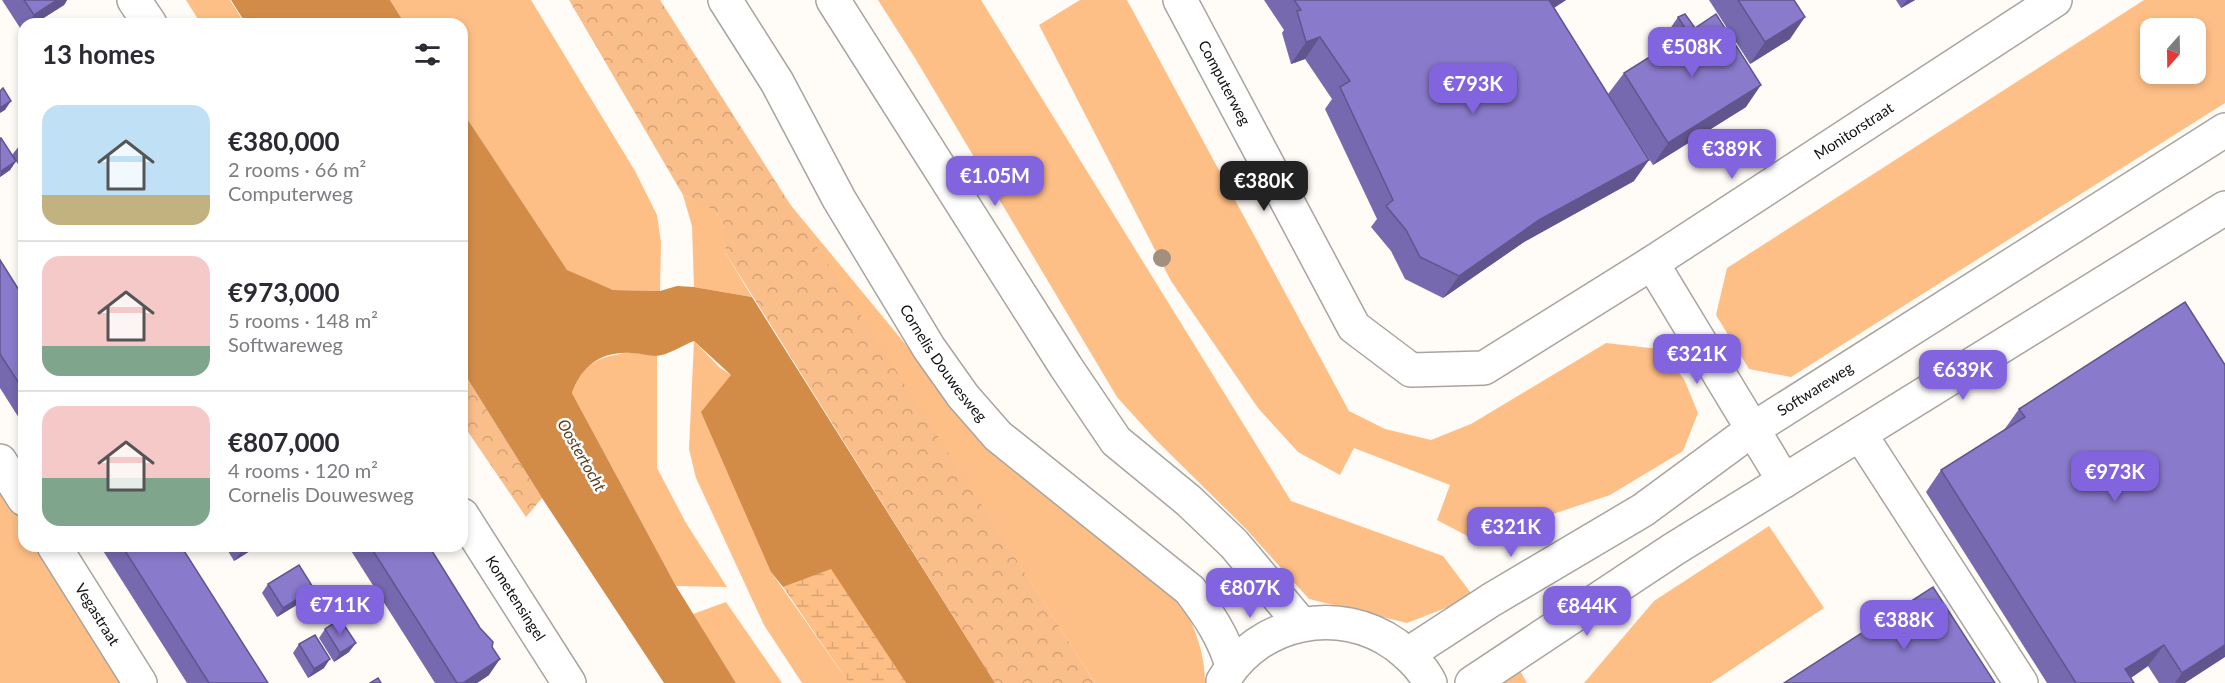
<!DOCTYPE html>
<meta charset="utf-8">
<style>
body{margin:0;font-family:Lato,sans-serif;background:#f2f2f3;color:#2b2b33;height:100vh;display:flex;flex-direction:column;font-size:22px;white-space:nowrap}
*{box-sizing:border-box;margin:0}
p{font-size:20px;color:#7c7c81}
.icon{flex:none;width:33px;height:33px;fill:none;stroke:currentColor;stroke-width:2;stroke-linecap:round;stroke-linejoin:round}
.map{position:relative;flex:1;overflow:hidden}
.sheet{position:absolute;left:18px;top:18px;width:450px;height:534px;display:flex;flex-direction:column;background:#fff;border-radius:18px;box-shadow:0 3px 9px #0003}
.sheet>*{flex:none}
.needle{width:39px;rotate:200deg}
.controls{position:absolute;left:2140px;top:18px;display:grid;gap:12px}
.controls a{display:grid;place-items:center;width:66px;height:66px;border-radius:12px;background:#fff;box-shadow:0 3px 9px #0003;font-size:30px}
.price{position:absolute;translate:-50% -51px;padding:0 14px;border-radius:12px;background:#8364df;color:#fff;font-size:20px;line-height:39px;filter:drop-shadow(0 2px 3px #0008)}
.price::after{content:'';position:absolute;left:50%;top:36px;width:18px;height:14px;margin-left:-9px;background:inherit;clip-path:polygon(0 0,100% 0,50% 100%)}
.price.active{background:#222;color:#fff}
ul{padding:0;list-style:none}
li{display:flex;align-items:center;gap:18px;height:150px;padding:0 24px}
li+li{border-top:2px solid #e1e1e2}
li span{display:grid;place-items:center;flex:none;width:168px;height:120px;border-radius:18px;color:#555}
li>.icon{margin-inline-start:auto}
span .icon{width:72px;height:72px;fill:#fffc;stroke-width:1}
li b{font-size:26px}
h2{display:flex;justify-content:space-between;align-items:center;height:72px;padding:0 24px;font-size:26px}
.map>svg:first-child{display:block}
</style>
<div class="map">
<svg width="2225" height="683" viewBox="0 0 2225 683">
<defs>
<pattern id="forest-crowns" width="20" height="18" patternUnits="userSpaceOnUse" patternTransform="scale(1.5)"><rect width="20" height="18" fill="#f9be8a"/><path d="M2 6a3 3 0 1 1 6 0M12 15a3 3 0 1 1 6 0" fill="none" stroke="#d4a276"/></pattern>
<pattern id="wetland-marsh" width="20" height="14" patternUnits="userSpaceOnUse" patternTransform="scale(1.5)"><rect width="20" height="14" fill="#febf86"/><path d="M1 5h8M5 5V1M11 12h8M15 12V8" fill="none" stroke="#d9a372"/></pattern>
</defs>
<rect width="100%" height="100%" fill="#fffbf7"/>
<!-- green -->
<g fill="#febf86" fill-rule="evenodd">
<path d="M186,0H230L245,24H201Z"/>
<path d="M390,0H531L635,171L657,215L661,242L660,291L613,290L583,279L567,270L552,251L462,111V24H405Z"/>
<path d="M878,0H981L1291,501L1443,556L1474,597L1407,623L1309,599L1246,529L1155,439L1117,397L915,58Z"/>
<path d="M1080,0H1127L1349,411L1385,429L1431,440L1471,424L1606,343L1659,349L1684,379L1698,413L1683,451L1610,495L1475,540L1437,520L1450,485L1354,448L1340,475L1298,452L1258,408L1171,281L1039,25Z"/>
<path d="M2144,0H2225V103L1791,377L1749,369L1716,315L1727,268ZM2151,28H2196V74H2151Z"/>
<path d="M683,195L708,204L720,218L727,235L725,252L752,297L694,287L692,226Z"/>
<path d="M784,197L982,437L1182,604C1196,629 1205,655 1205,683H1095Z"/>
<path d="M694,341L720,368L731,375L771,572L849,683H802L764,625L696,478L689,449Z"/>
<path d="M631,352L657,356V468L686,523L727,587L676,586L572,393C584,361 599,357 631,352Z"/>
<path d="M0,477L24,514V546H45L133,683H0Z"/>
<path d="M1769,526L1824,608L1711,683H1584L1654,601Z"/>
<path d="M726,602L782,683H736L693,614Z"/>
<path d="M1519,669L1527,683H1499Z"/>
</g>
<!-- forest -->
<g fill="url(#forest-crowns)">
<path d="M569,0H660L1095,683H995L725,252C729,217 714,206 683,195Z"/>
<path d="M462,370L542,498L526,517L462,423Z"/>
</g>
<!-- wetland -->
<path fill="url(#wetland-marsh)" d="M831,568L906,683H849L783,587Z"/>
<!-- water -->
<g fill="#d28c48">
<path d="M231,0H390L405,24H246Z"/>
<path d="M462,111L567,270L613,290L660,291L677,286L694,287L752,297L995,683H906L831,569L783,587L771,572L701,412L731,375L694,341C683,345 667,356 655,356C648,356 640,353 632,353C602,351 582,365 572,393L676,586L736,683H664L542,498L462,370Z"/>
</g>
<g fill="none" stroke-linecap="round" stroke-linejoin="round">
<!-- minor casing -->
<g stroke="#a8a4a0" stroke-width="36">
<g id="minor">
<path d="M134,0L150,24"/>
<path id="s1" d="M1180,0L1354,327L1411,370L1484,368L1652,263L2055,0"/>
<path d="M1652,263L1784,481"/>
<path d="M1860,434L2021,683"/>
<path d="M0,461L24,499"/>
<path id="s2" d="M462,515L569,683"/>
<path id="s3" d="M54,546L140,683"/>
<path id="s4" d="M1408,654L1491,600L1643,510L1753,429L2225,130"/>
<path d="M1472,683L1674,549L2225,208"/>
</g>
</g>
<!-- major casing -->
<g stroke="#a8a4a0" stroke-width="36">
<g id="major">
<path id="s5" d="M725,0L777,82L839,199L929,348L963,396L998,436L1190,590C1208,614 1224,637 1232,666"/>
<path d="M833,0L1066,367L1116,441L1189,501L1234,544L1301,624"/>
<path d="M1223,681C1258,621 1339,604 1396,645C1409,655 1423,668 1430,683"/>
</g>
</g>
<!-- minor -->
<use href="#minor" stroke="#fff" stroke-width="33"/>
<!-- major -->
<use href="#major" stroke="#fff" stroke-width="33"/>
</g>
<!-- trees -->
<circle fill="#a2907f" cx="1162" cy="258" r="9"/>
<!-- wall -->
<g fill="#7769af">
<path d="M2,0H67L64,5L34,24H24V30L22,31Z"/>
<path d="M1264,0H1566L1554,8L1634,181L1524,242L1443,298L1405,279L1391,251L1371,227L1377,219L1325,109L1332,99L1305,59L1291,64L1282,33L1284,30Z"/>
<path d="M1709,0H1794L1790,39L1750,64Z"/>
<path d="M1896,0H1915L1901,8Z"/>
<path d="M1678,17L1746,107L1653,165L1608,94L1624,73L1667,46L1663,39Z"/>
<path d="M0,138L12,155L19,146L24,143V174L16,161L10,170L0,177Z"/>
<path d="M24,218V226L21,222Z"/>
<path d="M0,260L24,298V426L0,388Z"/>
<path d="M2185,302V683H2159L2148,666L2131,678L2134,683H2047L1926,492L1941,470L2004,430L2019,409Z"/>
<path d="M100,546H181L268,683H187Z"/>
<path d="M225,546H254L250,551L234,561Z"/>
<path d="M348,546H429L489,675L477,683H435Z"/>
<path d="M268,584L308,598L277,617L262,593Z"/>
<path d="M325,629L349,652L334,662L319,638Z"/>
<path d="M299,644L324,668L308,678L293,653Z"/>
</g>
<!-- shaded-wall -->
<g fill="#61558e">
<path d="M57,0H67L64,5L34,24H27L34,15Z"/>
<path d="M1548,0H1566L1533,21Z"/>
<path d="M1907,0H1915L1901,8Z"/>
<path d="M1805,17L1790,39L1750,64L1765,42Z"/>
<path d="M1320,37L1305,59L1291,64L1306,42Z"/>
<path d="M1761,85L1746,107L1653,165L1668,143Z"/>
<path d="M11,101L5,110L0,113V108Z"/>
<path d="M1649,160L1634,181L1524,242L1443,298L1459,276L1539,220Z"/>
<path d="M16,161L10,170L0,177L1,171Z"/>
<path d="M250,546H254L250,551L234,561L241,552Z"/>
<path d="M314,589L308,598L277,617L283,608Z"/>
<path d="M356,643L349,652L334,662L340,653Z"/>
<path d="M2164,645L2148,666L2123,683L2125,669Z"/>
<path d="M2225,645V657L2185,683H2175L2182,673Z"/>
<path d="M330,659L324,668L308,678L314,669Z"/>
<path d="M500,659L489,675L477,683H463Z"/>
</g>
<!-- building -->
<g fill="#8a7acb" stroke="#61558e" stroke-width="1.5">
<path d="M24,0H57L34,15Z"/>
<path d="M1294,0H1549L1649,160L1539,220L1459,276L1420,257L1406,230L1386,206L1393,200L1340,87L1350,81L1320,37L1306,42L1297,11L1301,10Z"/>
<path d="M1738,0H1794L1805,17L1765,42Z"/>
<path d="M1685,14L1695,28L1716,14L1761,85L1668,143L1624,73L1688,33L1678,17Z"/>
<path d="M3,88L11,101L0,108V91Z"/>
<path d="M0,138H1L16,161L1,171L0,170Z"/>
<path d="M24,143V155L19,146Z"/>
<path d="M0,260L24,298V391L0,354Z"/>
<path d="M2185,302L2225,365V645L2182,673L2164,645L2125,669L2134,683H2076L1941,470L2025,417L2019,409Z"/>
<path d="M122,546H181L268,683H209Z"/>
<path d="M237,546H250L241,552Z"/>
<path d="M370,546H429L480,628L493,642L492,647L500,659L463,683H457Z"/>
<path d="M299,565L314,589L283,608L268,584Z"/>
<path d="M1933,587L1995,683H1784Z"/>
<path d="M340,619L356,643L340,653L325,629Z"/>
<path d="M315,635L330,659L314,669L299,644Z"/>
<path d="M378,678L381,683H370Z"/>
</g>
<g text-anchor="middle" stroke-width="5" stroke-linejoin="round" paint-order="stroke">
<!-- street labels -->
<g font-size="15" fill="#100f0e" stroke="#fff">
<text dy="5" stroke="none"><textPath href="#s1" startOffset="94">Computerweg</textPath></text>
<text dy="5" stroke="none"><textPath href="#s1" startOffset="954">Monitorstraat</textPath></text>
<text dy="5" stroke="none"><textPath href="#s5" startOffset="424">Cornelis Douwesweg</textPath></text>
<text dy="5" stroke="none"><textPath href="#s4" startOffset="486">Softwareweg</textPath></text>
<text dy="5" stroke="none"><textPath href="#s2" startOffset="99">Kometensingel</textPath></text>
<text dy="5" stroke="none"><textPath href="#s3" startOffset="81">Vegastraat</textPath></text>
</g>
<!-- water labels -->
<g font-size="16" font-style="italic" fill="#57391c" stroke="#fff">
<text transform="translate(582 455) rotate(60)" y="6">Oostertocht</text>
</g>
</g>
</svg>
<div class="controls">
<a><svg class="needle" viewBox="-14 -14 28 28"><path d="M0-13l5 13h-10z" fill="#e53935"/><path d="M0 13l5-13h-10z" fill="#7c7c81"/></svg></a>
</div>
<b class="price" style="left:1692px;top:78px">€508K</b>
<b class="price" style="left:1473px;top:115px">€793K</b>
<b class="price" style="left:1732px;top:180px">€389K</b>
<b class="price" style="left:995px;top:207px">€1.05M</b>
<b class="price active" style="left:1264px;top:212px">€380K</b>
<b class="price" style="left:1697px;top:385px">€321K</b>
<b class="price" style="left:1963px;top:401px">€639K</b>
<b class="price" style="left:2115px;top:503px">€973K</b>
<b class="price" style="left:1511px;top:558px">€321K</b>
<b class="price" style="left:1250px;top:619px">€807K</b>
<b class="price" style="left:340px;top:636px">€711K</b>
<b class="price" style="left:1587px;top:637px">€844K</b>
<b class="price" style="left:1904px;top:651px">€388K</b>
<section class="sheet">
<h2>13 homes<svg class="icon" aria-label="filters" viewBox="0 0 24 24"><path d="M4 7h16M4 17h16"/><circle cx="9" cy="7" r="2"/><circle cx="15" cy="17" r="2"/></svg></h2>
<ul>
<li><span style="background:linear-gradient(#bfe0f5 75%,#c2b280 0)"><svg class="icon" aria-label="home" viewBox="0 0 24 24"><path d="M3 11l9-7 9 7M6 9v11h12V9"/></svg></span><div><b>€380,000</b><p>2 rooms · 66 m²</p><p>Computerweg</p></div></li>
<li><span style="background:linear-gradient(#f6c9c9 75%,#7fa58c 0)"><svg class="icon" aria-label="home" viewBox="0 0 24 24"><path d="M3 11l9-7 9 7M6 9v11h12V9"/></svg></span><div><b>€973,000</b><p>5 rooms · 148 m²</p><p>Softwareweg</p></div></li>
<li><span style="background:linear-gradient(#f6c9c9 60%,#7fa58c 0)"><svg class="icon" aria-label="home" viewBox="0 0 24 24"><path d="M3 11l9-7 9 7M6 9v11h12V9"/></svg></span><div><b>€807,000</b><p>4 rooms · 120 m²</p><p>Cornelis Douwesweg</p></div></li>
</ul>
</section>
</div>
